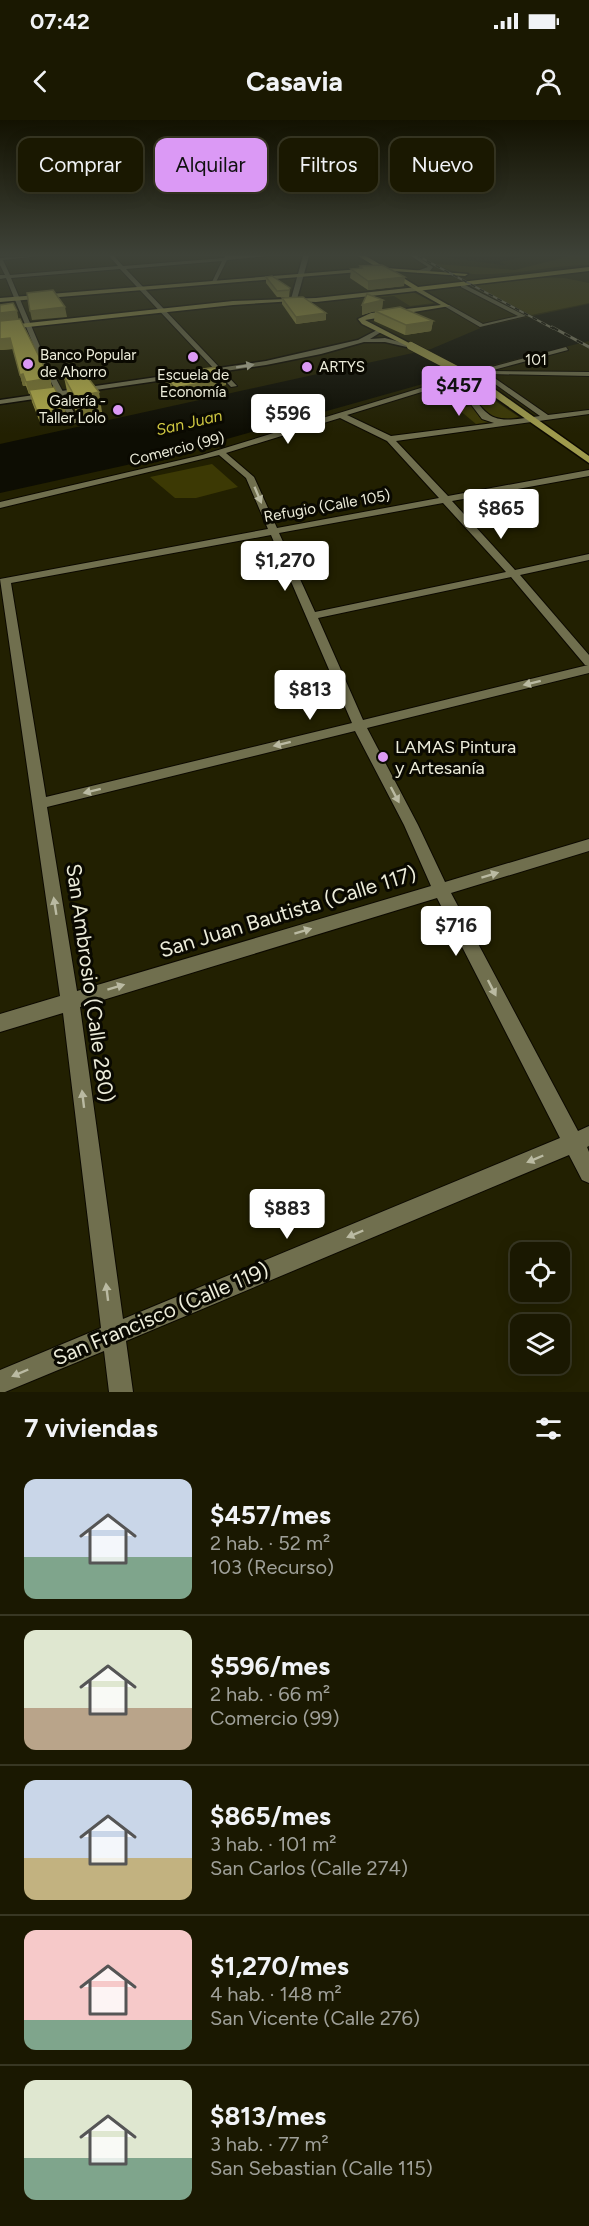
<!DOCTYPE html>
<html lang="es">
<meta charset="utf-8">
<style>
body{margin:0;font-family:Figtree,sans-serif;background:#23210b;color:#f1f3f6;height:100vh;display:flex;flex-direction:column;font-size:22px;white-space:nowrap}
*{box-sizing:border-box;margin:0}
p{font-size:20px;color:#9fa099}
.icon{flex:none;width:33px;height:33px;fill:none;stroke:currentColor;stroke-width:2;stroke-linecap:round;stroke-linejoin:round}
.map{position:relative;height:1272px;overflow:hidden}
.drawer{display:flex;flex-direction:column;background:#1a1801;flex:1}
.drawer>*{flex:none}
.banner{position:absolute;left:18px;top:18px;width:554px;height:54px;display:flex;gap:12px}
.buttons{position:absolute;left:510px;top:1122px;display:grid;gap:12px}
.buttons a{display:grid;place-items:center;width:60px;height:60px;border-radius:12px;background:#1a1801;box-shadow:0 3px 15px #0003,0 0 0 2px #383723;font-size:30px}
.price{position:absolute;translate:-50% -51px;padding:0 14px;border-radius:6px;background:#fff;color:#222;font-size:20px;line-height:39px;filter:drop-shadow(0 2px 3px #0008)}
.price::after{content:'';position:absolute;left:50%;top:36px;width:18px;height:14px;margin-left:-9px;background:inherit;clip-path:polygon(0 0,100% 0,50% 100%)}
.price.on{background:#db99f5;color:#111}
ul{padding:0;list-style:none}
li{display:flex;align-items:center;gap:18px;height:150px;padding:0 24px}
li+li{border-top:2px solid #383723}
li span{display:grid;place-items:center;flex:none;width:168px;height:120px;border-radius:12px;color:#555}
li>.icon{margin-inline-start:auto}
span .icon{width:72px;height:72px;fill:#fffc;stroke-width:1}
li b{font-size:26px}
h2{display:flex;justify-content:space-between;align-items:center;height:72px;padding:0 24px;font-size:26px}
.tag{padding:0 21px;border-radius:12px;background:#1a1801;box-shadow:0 3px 15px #0003,0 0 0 2px #383723;font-size:21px;line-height:54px}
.tag.on{background:#db99f5;color:#111}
.status{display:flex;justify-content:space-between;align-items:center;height:42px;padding:0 30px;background:#1a1801;direction:ltr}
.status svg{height:16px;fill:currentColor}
header{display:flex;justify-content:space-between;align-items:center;height:78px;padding:0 24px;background:#1a1801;font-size:27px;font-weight:700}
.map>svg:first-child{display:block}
</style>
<div class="status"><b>07:42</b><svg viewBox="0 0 49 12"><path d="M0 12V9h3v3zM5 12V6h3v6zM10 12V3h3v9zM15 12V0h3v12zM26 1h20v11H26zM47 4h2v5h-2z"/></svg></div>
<header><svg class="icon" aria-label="back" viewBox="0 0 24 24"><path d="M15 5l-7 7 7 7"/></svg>Casavia<svg class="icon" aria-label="person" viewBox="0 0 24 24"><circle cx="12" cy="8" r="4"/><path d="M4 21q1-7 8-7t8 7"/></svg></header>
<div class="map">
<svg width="589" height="1272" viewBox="0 0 589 1272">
<rect width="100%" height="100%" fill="#222001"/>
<!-- green -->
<g fill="#3c3904">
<path d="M570,136H589V145C545,144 475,167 436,144L515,150Z"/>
<path d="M530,157L564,158L589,163V183L531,195L471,164Z"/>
<path d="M413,172L434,183L410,186L394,176L339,181Z"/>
<path d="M464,260L519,297L476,304L458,289L484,283Z"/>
<path d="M212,344L238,367L196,378H175L150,357Z"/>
</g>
<!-- water -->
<g fill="#0d0d03">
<path d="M436,136H528L499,142L506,145H502Z"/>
<path d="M589,184V221L469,251L163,337L0,373V324L431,229L483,207Z"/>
</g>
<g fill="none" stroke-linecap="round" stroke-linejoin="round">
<!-- street casing -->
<g stroke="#0c0900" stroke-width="2">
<g id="street">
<path d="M39,136L3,140L10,155L118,146L109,136H114L123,146L224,138L225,136H268L227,140L215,164L212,162L222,141L126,149L237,266L231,267L120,149L11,158L44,236L79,302L72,304L38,236L6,158L0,159V155H5L0,145V138Z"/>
<path d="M411,136H416L433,147L430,151L417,153V151L428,147Z"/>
<path d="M461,165H465L526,196L480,207L444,186L449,185L483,204L518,196L461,167Z"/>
<path d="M566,227L568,230L486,252L548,295L589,290V294L396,321L448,376L589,350V356L452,381L515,450L589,434V440L520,455L589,535V553L367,608L418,705L445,762L589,719V731L451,773L578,1011L589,1006V1026L587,1027L589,1032V1063L582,1060L569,1035L126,1221L133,1272H109L104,1231L5,1272H0V1250L101,1208L63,893L0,912V894L60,876L0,459L268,409L246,358L219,335L0,388V382L202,335L473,252ZM480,254H481L540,296C487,304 492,301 460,260ZM454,262L482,299L494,303L391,316L347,295ZM340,298L387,321L439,378L277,408L254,357L226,333ZM443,383L506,452L315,492L279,413ZM271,415L352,603L46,677L11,463ZM511,457L585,545H588L363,600L318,498ZM355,611L404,705L431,766L77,871L47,687ZM437,778L560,1018L123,1199L80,887Z"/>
<path d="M492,251L589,252V256L490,254Z"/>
</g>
</g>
<!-- secondary casing -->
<g stroke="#0c0900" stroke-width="3">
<g id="secondary">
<path d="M303,136H309L297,179L294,181L291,179Z"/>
<path d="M379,209L381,212L370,219L385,218L415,226L411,228L385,222H364L321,234L266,245L0,284V280L266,241L358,220Z"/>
</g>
</g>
<!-- primary casing -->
<g stroke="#0c0900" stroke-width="3">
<g id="primary">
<path d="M373,148L371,151L0,182V178Z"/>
<path d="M417,167L450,186L365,200L413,225L411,228L362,204L358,199L371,193L441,185L416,171L316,182L294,181L233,185L0,210V206L233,181L316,178Z"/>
<path d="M473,258H479L589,336V343L473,262Z"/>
</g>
</g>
<!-- highway casing -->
<g stroke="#0c0900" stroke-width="3">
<path id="highway" d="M358,136H366L386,148L468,154L465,156L392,151L418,167L589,147V151L417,171Z"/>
</g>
<!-- street -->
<use href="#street" fill="#706f4e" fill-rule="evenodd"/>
<!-- secondary -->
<use href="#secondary" fill="#706f4e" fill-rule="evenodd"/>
<!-- primary -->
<use href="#primary" fill="#9f9b4d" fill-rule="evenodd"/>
<!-- highway -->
<use href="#highway" fill="#beb84d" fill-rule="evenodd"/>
<!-- rail-far1 casing -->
<g stroke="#87866e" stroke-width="2">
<path id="rail-far1" d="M418,136L554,209"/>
</g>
<!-- rail casing -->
<g stroke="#87866e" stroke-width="3">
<path id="rail" d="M552,207L589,227"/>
</g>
<!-- rail-far1 -->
<use href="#rail-far1" stroke="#0a0901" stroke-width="1.5" stroke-dasharray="5" stroke-linecap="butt"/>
<!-- rail -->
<use href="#rail" stroke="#0a0901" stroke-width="2" stroke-dasharray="7" stroke-linecap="butt"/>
<!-- primary-bridge casing -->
<g stroke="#0c0900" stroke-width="9" stroke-linecap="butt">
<path id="primary-bridge" d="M411,226L476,260"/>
</g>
<!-- primary-bridge -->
<use href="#primary-bridge" stroke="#9f9b4d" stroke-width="8"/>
</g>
<!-- wall -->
<g fill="#999440">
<path d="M360,146L404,166L368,170L350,158L351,149L359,148Z"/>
<path d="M266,157L290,168L289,177H277L266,163Z"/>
<path d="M282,178L326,200L296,204L282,184Z"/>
<path d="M383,180L382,189L433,201L431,211L405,215L374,201L375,191L362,195V185Z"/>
<path d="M0,185L18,200L50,258L52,267L67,300L41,305L32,282L30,273L29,274L26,266H23L13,229L0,230Z"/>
<path d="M163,255L226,265L176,276L164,262Z"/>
<path d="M64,257L102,292L79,297L68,276Z"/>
</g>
<!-- shaded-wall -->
<g fill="#7d7834">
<path d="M405,157L404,166L368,170V161Z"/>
<path d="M383,180L382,189L362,195V185Z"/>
<path d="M65,187L67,197L32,200L30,191Z"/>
<path d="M17,191L19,202L0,204V193Z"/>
<path d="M326,193V200L296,204V197Z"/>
<path d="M433,201L431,211L405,215L406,205Z"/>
<path d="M10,218L13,229L0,230V219Z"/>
<path d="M23,254L26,266H23L20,255Z"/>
<path d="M50,258L52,270L29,274L26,262Z"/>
<path d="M226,258V265L176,276L175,268Z"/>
<path d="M99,272L102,292L79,297L75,277Z"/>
<path d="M65,288L67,300L41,305L38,294Z"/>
</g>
<!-- building -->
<g fill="#b2ac4a" stroke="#7d7834" stroke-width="1.5">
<path d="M382,145L405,157L368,161L351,149L362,148L360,146Z"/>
<path d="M272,156L290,168L289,170L277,171L266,157Z"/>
<path d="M53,170L65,187L30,191L27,173Z"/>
<path d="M367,174L383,180L362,185Z"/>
<path d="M303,177L326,193L296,197L282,178Z"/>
<path d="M13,183L17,191L0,193V185Z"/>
<path d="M400,187L433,201L406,205L375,191Z"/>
<path d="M20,199L50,258L26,262L23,254L20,255L10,218L0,219V201Z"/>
<path d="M216,247L226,258L175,268L163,255Z"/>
<path d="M85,254L99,272L75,277L64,257Z"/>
<path d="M54,267L65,288L38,294L29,270Z"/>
</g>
<!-- one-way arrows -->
<defs><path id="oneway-solid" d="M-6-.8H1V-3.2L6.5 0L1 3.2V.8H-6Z" transform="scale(1.5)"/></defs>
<g fill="#babaa2">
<use href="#oneway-solid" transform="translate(245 246) rotate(-9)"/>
<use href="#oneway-solid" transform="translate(258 375) rotate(67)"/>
<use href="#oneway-solid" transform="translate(532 563) rotate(166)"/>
<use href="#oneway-solid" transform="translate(282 624) rotate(166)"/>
<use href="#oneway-solid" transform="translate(92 671) rotate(166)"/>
<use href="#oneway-solid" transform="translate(395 675) rotate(62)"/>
<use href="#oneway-solid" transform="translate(490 755) rotate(-17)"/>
<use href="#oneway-solid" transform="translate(55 786) rotate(-99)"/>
<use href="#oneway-solid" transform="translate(303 811) rotate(-17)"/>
<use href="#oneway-solid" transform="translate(116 867) rotate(-17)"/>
<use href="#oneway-solid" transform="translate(492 868) rotate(63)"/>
<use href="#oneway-solid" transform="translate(83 979) rotate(-97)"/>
<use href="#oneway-solid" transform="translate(535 1039) rotate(157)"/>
<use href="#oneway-solid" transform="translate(355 1114) rotate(157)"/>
<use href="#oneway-solid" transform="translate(107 1172) rotate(-97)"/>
<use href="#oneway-solid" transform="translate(20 1253) rotate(157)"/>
</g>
<!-- sky -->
<linearGradient id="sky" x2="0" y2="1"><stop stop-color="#131201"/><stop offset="0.43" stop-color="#3e4238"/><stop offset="1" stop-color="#3e4238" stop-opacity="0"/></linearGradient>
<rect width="589" height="314" fill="url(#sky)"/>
<!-- markers -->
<g fill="#db99f5" stroke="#0a0901" stroke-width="2">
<circle cx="193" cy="237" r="6"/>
<circle cx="28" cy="244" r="6"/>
<circle cx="307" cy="247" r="6"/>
<circle cx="118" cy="290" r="6"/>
<circle cx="383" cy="637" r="6"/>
</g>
<g text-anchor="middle" stroke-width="6" stroke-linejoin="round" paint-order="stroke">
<!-- far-poi labels -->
<g font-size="15" fill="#ececda" stroke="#0a0901" text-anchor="start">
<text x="40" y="240">Banco Popular<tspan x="40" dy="17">de Ahorro</tspan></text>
<text x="319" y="252">ARTYS</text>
<text x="193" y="260" text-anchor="middle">Escuela de<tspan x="193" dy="17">Economía</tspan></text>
<text x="106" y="286" text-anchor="end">Galería -<tspan x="106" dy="17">Taller Lolo</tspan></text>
</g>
<!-- far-street labels -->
<g font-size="15" fill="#ececda" stroke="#0a0901">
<text x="536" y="245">101</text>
<text transform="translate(177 329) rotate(-14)" y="5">Comercio (99)</text>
<text transform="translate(327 386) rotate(-10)" y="5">Refugio (Calle 105)</text>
</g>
<!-- far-water labels -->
<g font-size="16" font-style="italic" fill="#cfc741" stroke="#0a0901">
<text transform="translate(189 302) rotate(-13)" y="6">San Juan</text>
</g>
<!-- poi labels -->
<g font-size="18" fill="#ececda" stroke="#0a0901" text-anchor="start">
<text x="395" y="633">LAMAS Pintura<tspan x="395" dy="21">y Artesanía</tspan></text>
</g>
<!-- near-street labels -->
<g font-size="21" fill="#ececda" stroke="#0a0901">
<text transform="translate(288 792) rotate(-17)" y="7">San Juan Bautista (Calle 117)</text>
<text transform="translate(90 863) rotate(82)" y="7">San Ambrosio (Calle 280)</text>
<text transform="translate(161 1194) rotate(-23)" y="7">San Francisco (Calle 119)</text>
</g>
</g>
</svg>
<div class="buttons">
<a><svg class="icon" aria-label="locate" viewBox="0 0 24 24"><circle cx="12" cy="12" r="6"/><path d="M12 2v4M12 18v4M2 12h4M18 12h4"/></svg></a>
<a><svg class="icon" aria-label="layers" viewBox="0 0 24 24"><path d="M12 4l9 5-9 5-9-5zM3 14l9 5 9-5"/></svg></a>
</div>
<b class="price on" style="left:459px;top:297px">$457</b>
<b class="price" style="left:288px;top:325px">$596</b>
<b class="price" style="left:501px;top:420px">$865</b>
<b class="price" style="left:285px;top:472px">$1,270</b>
<b class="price" style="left:310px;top:601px">$813</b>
<b class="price" style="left:456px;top:837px">$716</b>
<b class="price" style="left:287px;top:1120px">$883</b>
<div class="banner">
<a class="tag">Comprar</a>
<a class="tag on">Alquilar</a>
<a class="tag">Filtros</a>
<a class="tag">Nuevo</a>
</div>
</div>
<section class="drawer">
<h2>7 viviendas<svg class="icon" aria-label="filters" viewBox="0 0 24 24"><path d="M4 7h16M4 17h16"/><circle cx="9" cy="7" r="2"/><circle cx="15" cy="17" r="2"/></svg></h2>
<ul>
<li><span style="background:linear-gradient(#c9d6e8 65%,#7fa58c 0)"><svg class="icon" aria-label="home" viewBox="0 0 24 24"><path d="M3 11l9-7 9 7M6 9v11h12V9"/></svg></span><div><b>$457/mes</b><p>2 hab. · 52 m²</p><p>103 (Recurso)</p></div></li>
<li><span style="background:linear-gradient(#dfe7d0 65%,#b9a48a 0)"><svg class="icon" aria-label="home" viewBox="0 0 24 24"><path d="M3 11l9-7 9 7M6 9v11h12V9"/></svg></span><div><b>$596/mes</b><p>2 hab. · 66 m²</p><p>Comercio (99)</p></div></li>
<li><span style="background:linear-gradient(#c9d6e8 65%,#c2b280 0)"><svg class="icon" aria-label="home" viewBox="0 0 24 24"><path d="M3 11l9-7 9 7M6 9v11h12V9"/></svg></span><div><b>$865/mes</b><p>3 hab. · 101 m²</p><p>San Carlos (Calle 274)</p></div></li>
<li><span style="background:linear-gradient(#f6c9c9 75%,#7fa58c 0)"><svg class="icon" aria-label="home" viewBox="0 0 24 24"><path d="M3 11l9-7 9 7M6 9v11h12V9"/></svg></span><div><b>$1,270/mes</b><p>4 hab. · 148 m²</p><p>San Vicente (Calle 276)</p></div></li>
<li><span style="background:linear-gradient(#dfe7d0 65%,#7fa58c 0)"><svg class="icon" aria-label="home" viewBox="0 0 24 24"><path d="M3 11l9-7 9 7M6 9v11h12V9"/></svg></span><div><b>$813/mes</b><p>3 hab. · 77 m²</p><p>San Sebastian (Calle 115)</p></div></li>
</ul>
</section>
